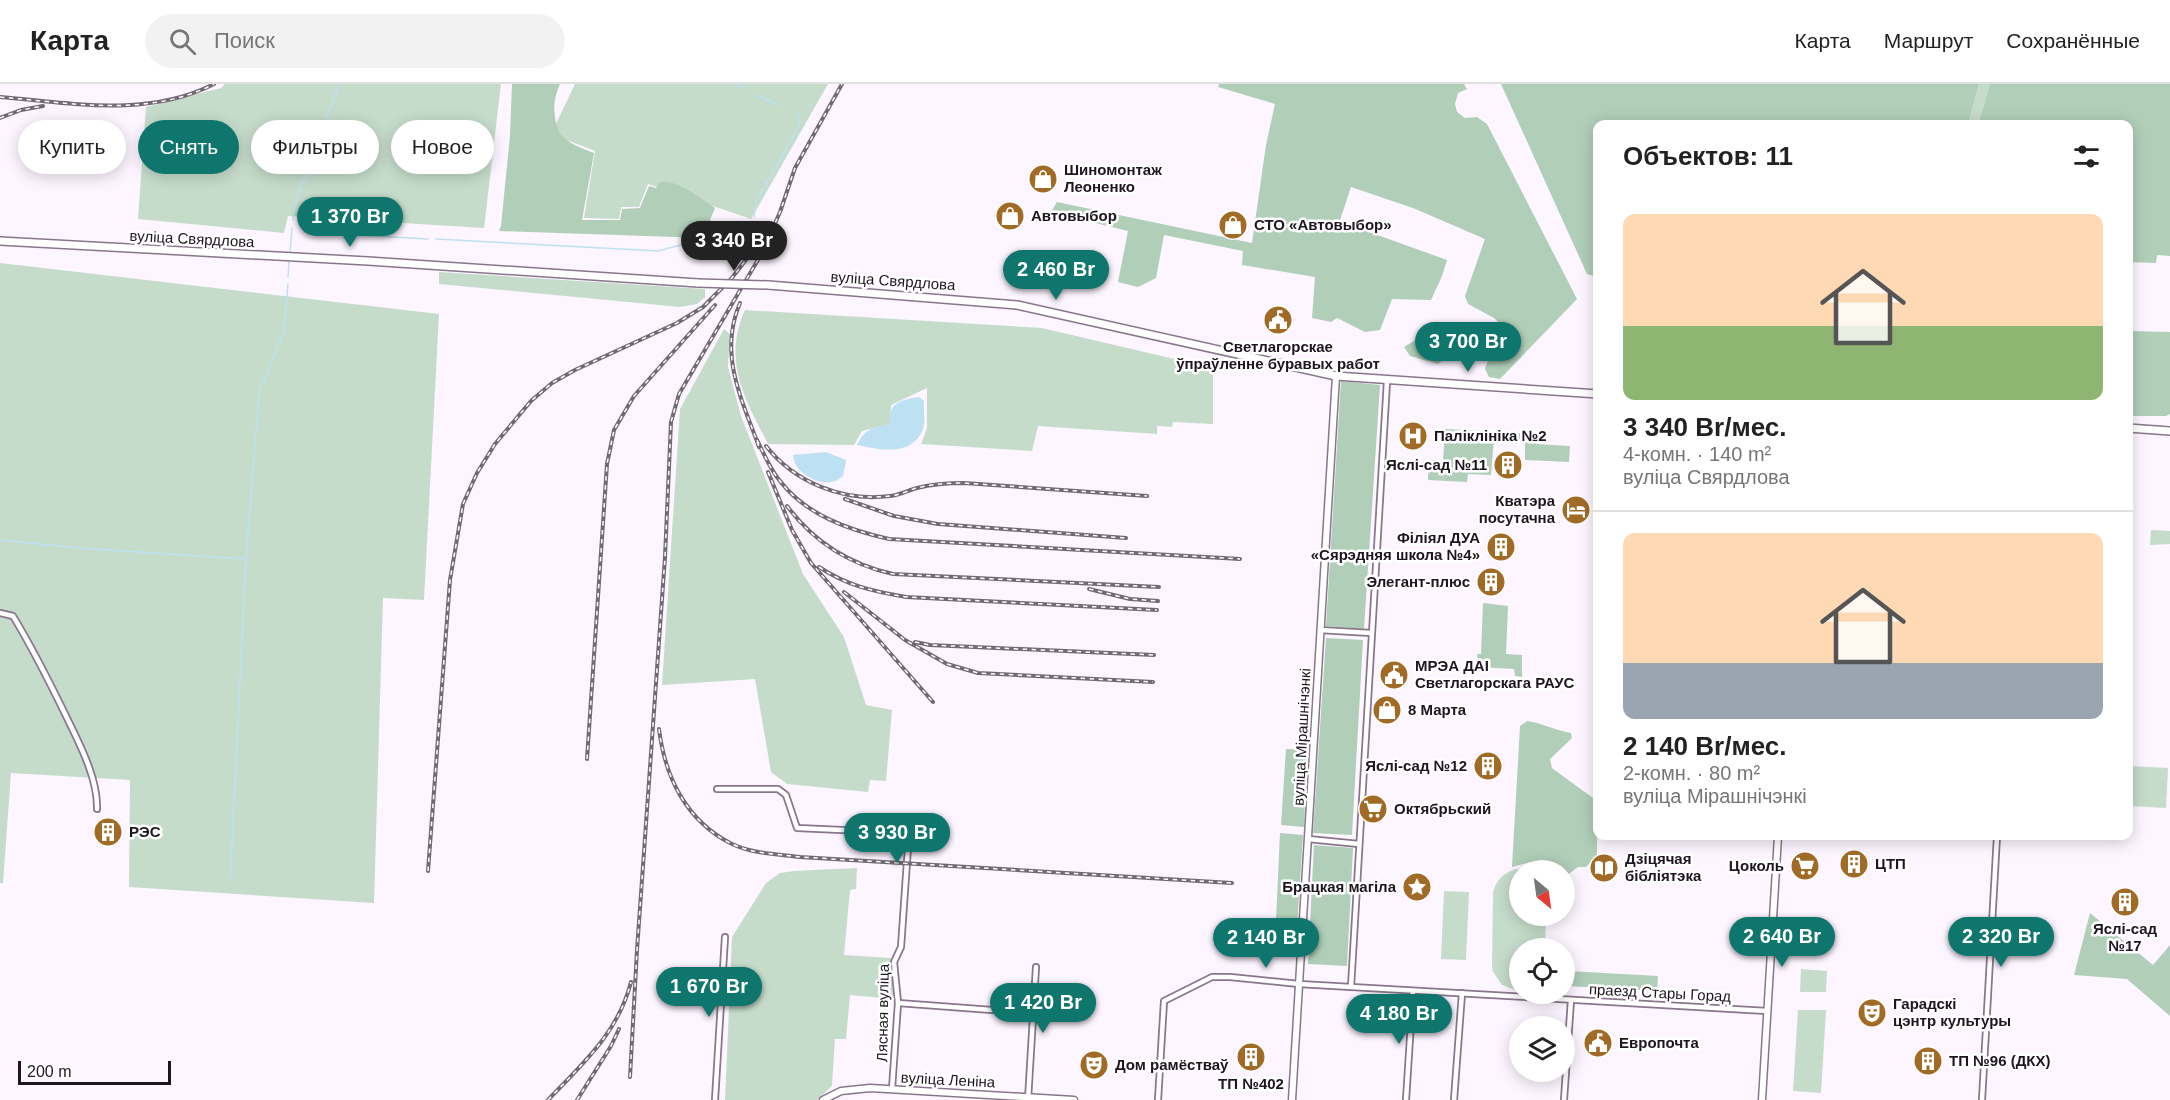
<!DOCTYPE html>
<html lang="ru">
<meta charset="utf-8">
<style>
body{margin:0;font-family:Arial,sans-serif;background:#f2f2f2;color:#222;height:100vh;display:flex;flex-direction:column;font-size:22px;white-space:nowrap}
*{box-sizing:border-box;margin:0}
p{font-size:20px;color:#767676}
.icon{flex:none;width:33px;height:33px;fill:none;stroke:currentColor;stroke-width:2;stroke-linecap:round;stroke-linejoin:round}
.map{position:relative;flex:1;overflow:hidden}
.details{position:absolute;left:1593px;top:36px;width:540px;height:720px;display:flex;flex-direction:column;background:#fff;border-radius:12px;box-shadow:0 3px 15px #0003}
.details>*{flex:none}
.top-card{position:absolute;left:18px;top:36px;width:570px;height:54px;display:flex;gap:12px}
.needle{width:39px;rotate:151deg}
.tools{position:absolute;left:1509px;top:776px;display:grid;gap:12px}
.tools a{display:grid;place-items:center;width:66px;height:66px;border-radius:50%;background:#fff;box-shadow:0 3px 15px #0003;font-size:30px}
.scale{position:absolute;left:18px;bottom:15px;width:153px;box-sizing:border-box;padding-left:6px;border:3px solid #1d161f;border-top:0;font-size:16px;line-height:21px;white-space:nowrap;color:#1d161f;-webkit-text-stroke:4px #fff;paint-order:stroke}
.price{position:absolute;translate:-50% -51px;padding:0 14px;border-radius:21px;background:#0f766e;color:#fff;font-size:20px;line-height:39px;filter:drop-shadow(0 2px 3px #0008)}
.price::after{content:'';position:absolute;left:50%;top:36px;width:18px;height:14px;margin-left:-9px;background:inherit;clip-path:polygon(0 0,100% 0,50% 100%)}
.price.active{background:#222;color:#fff}
ul{padding:0;list-style:none}
li{display:grid;align-content:center;gap:12px;height:318px;padding:0 30px}
li+li{border-top:2px solid #e0e0e0}
li span{display:grid;place-items:center;height:186px;border-radius:12px;color:#555}
li>.icon{margin-inline-start:auto}
span .icon{width:108px;height:108px;fill:#fffc;stroke-width:1}
li b{font-size:26px}
h2{display:flex;justify-content:space-between;align-items:center;height:72px;padding:0 30px;font-size:26px}
.pill{padding:0 21px;border-radius:27px;background:#fff;box-shadow:0 3px 15px #0003;font-size:21px;line-height:54px}
.pill.active{background:#0f766e;color:#fff}
header{display:flex;align-items:center;gap:36px;box-sizing:border-box;height:84px;padding:0 30px;background:#fff;border-bottom:2px solid #e0e0e0}
header strong{font-size:28px}
nav{display:flex;gap:33px;margin-inline-start:auto;font-size:21px}
.search{width:420px;height:54px;background:#f2f2f2;display:flex;align-items:center;gap:15px;box-sizing:border-box;padding:0 21px;border-radius:33px;color:#767676;font-size:22px}
.map>svg:first-child{display:block}
</style>
<header>
<strong>Карта</strong>
<div class="search"><svg class="icon" aria-label="search" viewBox="0 0 24 24"><circle cx="10" cy="10" r="6"/><path d="M15 15l6 6"/></svg>Поиск</div>
<nav><a>Карта</a><a>Маршрут</a><a>Сохранённые</a></nav>
</header>
<div class="map">
<svg width="2170" height="1016" viewBox="0 0 2170 1016">
<rect width="100%" height="100%" fill="#fdf5ff"/>
<!-- green -->
<g fill="#c6dccb">
<path d="M225,0H501L484,144L288,132L284,149L138,135L146,23L221,4Z"/>
<path d="M575,0H828L751,135L648,100L639,123H621L619,135L584,134L595,67L551,50Z"/>
<path d="M1979,0H1990L1978,40H1968Z"/>
<path d="M0,179L439,230L424,516L383,514L374,819L129,803L130,696L11,689L3,799H0Z"/>
<path d="M439,188L705,205V213L697,220L680,223L439,200Z"/>
<path d="M745,226L1042,244L1213,284V340L1173,338L1172,343L1157,342V350L1038,342L1032,367L921,360L927,344V304L891,321L890,340L862,347L854,361L768,360C745,315 722,277 745,226Z"/>
<path d="M724,245L730,250L728,283L741,332L803,490L844,553L866,621L892,626L886,697L870,696L868,708L787,700L771,688L755,595L662,601L680,325Z"/>
<path d="M2151,446L2170,447V460L2150,461Z"/>
<path d="M2128,682L2168,684L2166,724L2129,722Z"/>
<path d="M857,784L856,805L850,806L844,871L891,874L893,915L850,911L846,955H835L832,1002L817,1016H725L732,853L766,799L780,789L794,787Z"/>
<path d="M1515,785L1529,786H1520V831H1546L1545,864H1520L1518,907L1502,901L1492,886L1493,808C1497,795 1503,790 1515,785Z"/>
<path d="M1444,807L1469,808L1466,876L1441,875Z"/>
<path d="M1801,885L1827,887L1826,908H1800Z"/>
<path d="M1798,926H1826L1821,1009L1793,1007Z"/>
</g>
<!-- forest -->
<g fill="#b0ceb8">
<path d="M512,0H560C555,11 553,21 555,33C557,56 574,61 594,69L582,136H620L622,125L640,124L649,102L656,104L660,98C679,96 700,114 715,124L710,136L713,142L706,143L707,150L704,154L499,147L501,142L510,52Z"/>
<path d="M1219,0H1464L1467,5L1458,9L1455,20L1457,28L1465,34L1477,33L1487,40L1577,215L1500,295L1489,293L1485,285L1488,276L1507,254L1506,245L1494,234L1468,220L1465,212L1485,155L1413,124L1351,103L1340,136L1344,139L1447,176L1442,192L1431,216L1392,215L1380,246L1365,248L1337,234L1331,238L1312,234L1315,193L1242,181L1243,167L1164,151L1156,194L1138,203L1118,198L1128,147L1051,128L1057,118L1252,159L1266,61L1275,20L1218,3Z"/>
<path d="M1501,0H1979L1968,40H1598L1597,193L1587,190Z"/>
<path d="M1990,0H2170V172L2157,171L2156,179L2129,178L2128,40H1978Z"/>
<path d="M2129,247L2170,248V330L2166,332H2129Z"/>
<path d="M1429,248L1441,250L1453,265L1450,271L1438,280L1410,272L1404,263Z"/>
<path d="M1341,297L1380,301L1364,545L1326,542Z"/>
<path d="M1445,345L1537,350L1536,360L1570,362L1569,378L1525,376V356L1494,354L1491,391L1468,390L1467,398L1428,396L1429,376L1443,377Z"/>
<path d="M1483,519L1508,522L1506,570L1522,571V593L1515,592L1514,585L1479,583L1477,570H1481Z"/>
<path d="M1326,554L1363,556L1352,751L1313,749Z"/>
<path d="M1527,637C1542,639 1555,646 1571,649L1572,654L1550,675L1552,684L1597,717V771L1586,783H1578L1566,792H1565L1564,786H1553L1531,778L1512,783L1520,642Z"/>
<path d="M1286,665L1307,666L1304,743L1281,741Z"/>
<path d="M1280,749L1303,751L1296,859L1275,858Z"/>
<path d="M1314,761L1353,764L1347,882L1308,880Z"/>
<path d="M2090,829L2153,881L2170,861V932L2127,895L2074,891Z"/>
<path d="M1568,887L1658,892L1657,907L1567,902Z"/>
</g>
<!-- water -->
<g fill="#bde1f3">
<path d="M919,313L924,317C923,325 926,336 923,345C912,373 880,366 857,361C865,344 873,344 890,340C888,318 901,316 919,313Z"/>
<path d="M826,368L846,376L843,392C839,395 835,398 830,398C814,400 793,386 793,371Z"/>
</g>
<g fill="none" stroke-linecap="round" stroke-linejoin="round">
<!-- stream -->
<g stroke="#bde1f3" stroke-width="1.5">
<path d="M735,0L744,4"/>
<path d="M756,11L779,21"/>
<path d="M754,133L756,118L800,40L797,29"/>
<path d="M293,136L294,123L339,0"/>
<path d="M304,148L428,155"/>
<path d="M436,155L658,167L753,142V140"/>
<path d="M290,169L292,144"/>
<path d="M288,193L289,178"/>
<path d="M0,456L79,464L245,475"/>
<path d="M230,798L246,475L259,309L284,247L288,200"/>
</g>
<!-- minor casing -->
<g stroke="#89768c" stroke-width="8">
<g id="minor">
<path d="M0,529L13,532C33,565 50,599 67,634C80,661 98,695 97,725"/>
<path d="M1320,546L1371,549"/>
<path d="M717,705H778L786,711L797,744L909,749L901,863L894,878L898,919L892,1005"/>
<path d="M1308,755L1359,760"/>
<path d="M1351,903L1387,297"/>
<path d="M898,919L992,926"/>
<path d="M715,1016L725,853"/>
<path d="M1028,1016L1036,883"/>
<path d="M1158,1016L1164,917L1212,893H1230L1299,900L1767,927"/>
<path d="M1406,1016L1413,907"/>
<path d="M1454,1016L1462,909"/>
<path d="M1564,1016L1571,916"/>
<path d="M1982,1016L1997,752"/>
</g>
</g>
<!-- tertiary casing -->
<g stroke="#89768c" stroke-width="9">
<g id="tertiary">
<path d="M823,1016L841,1007L870,1004L1074,1016"/>
<path d="M1292,1016L1336,292"/>
<path d="M1762,1016L1778,752"/>
</g>
</g>
<!-- secondary casing -->
<g stroke="#89768c" stroke-width="10">
<g id="secondary">
<path d="M0,157L368,177L698,199"/>
<path d="M768,201L1017,221L1336,292L1598,310"/>
<path d="M2128,344L2170,347"/>
</g>
</g>
<!-- minor -->
<use href="#minor" stroke="#fff" stroke-width="4.5"/>
<!-- tertiary -->
<use href="#tertiary" stroke="#fff" stroke-width="6"/>
<!-- secondary -->
<use href="#secondary" stroke="#fff" stroke-width="7"/>
<!-- rail casing -->
<g stroke="#716973" stroke-width="4">
<g id="rail">
<path d="M0,13C71,19 148,34 214,0"/>
<path d="M0,34L21,26L43,22"/>
<path d="M740,219C718,271 742,315 759,363"/>
<path d="M757,356C764,370 770,385 780,397C806,431 849,446 889,455L1240,475"/>
<path d="M766,362C795,399 844,418 890,412C900,411 909,406 917,404C933,400 948,399 964,399L1147,412"/>
<path d="M768,388L792,446L811,479L933,618"/>
<path d="M845,415L894,432L938,440L1126,454"/>
<path d="M787,422C814,458 848,480 893,490L1159,503"/>
<path d="M819,483C848,502 872,507 906,513L1157,526"/>
<path d="M1089,505L1130,515L1158,517"/>
<path d="M844,508L905,556L947,580L978,589L1153,598"/>
<path d="M915,558L930,561L1154,571"/>
<path d="M659,645C665,693 686,737 732,760C753,770 778,770 800,773L1232,799"/>
<path d="M587,675L607,380L614,346L634,312L715,221"/>
<path d="M428,787L450,496L463,420L477,389L495,360L531,317L552,299L575,286L677,239L703,223L731,195L756,163L761,152"/>
<path d="M630,993L637,866L665,473L671,338L679,310L762,169L780,128L795,84L842,0"/>
<path d="M548,1016C583,979 618,949 631,898"/>
<path d="M577,1016L611,962L619,945"/>
</g>
</g>
<!-- rail -->
<use href="#rail" stroke="#fff" stroke-width="1.5" stroke-dasharray="4.5" stroke-linecap="butt"/>
<!-- secondary-bridge casing -->
<g stroke="#89768c" stroke-width="10" stroke-linecap="butt">
<path id="secondary-bridge" d="M698,199L768,201"/>
</g>
<!-- secondary-bridge -->
<use href="#secondary-bridge" stroke="#fff" stroke-width="7"/>
</g>
<!-- icons -->
<defs>
<g id="shop-disc" transform="scale(1.5)"><circle r="9.5" fill="#a16b26" stroke="#fff"/><path d="M-5-2.5h2.3a2.7 3.5 0 0 1 5.4 0H5L5.5 6h-11ZM-1.5-2.5h3a1.5 2.3 0 0 0-3 0Z" fill="#fff"/></g>
<g id="civic-disc" transform="scale(1.5)"><circle r="9.5" fill="#a16b26" stroke="#fff"/><path d="M-.6-6.5H3V-4.5H.6V-3L4-1V1h2V6H-6V1h2V-1L-.6-3ZM-1.2 2.5V6h2.4V2.5Z" fill="#fff"/></g>
<g id="hospital-disc" transform="scale(1.5)"><circle r="9.5" fill="#a16b26" stroke="#fff"/><path d="M-5-5h3v3.5h4V-5h3V5h-3V1.5h-4V5h-3Z" fill="#fff"/></g>
<g id="building-disc" transform="scale(1.5)"><circle r="9.5" fill="#a16b26" stroke="#fff"/><path d="M-4-6H4V6H1V3H-1V6H-4ZM-2.5-4.3h1.7v1.8h-1.7ZM.8-4.3h1.7v1.8H.8ZM-2.5-1h1.7V.8h-1.7ZM.8-1h1.7V.8H.8Z" fill="#fff"/></g>
<g id="hotel-disc" transform="scale(1.5)"><circle r="9.5" fill="#a16b26" stroke="#fff"/><path d="M-6-4.5h1.5V1H6V5H4.5V3h-9V5H-6ZM-4 0a1.8 1.8 0 1 1 3.6 0ZM.5 0V-2.5h3Q6-2.5 6 0Z" fill="#fff"/></g>
<g id="supermarket-disc" transform="scale(1.5)"><circle r="9.5" fill="#a16b26" stroke="#fff"/><path d="M-6-5.5h2.5l.6 2H6L4.5 2H-2.5L-4.4-4H-6ZM-1.5 3.2a1.3 1.3 0 1 0 .1 0ZM3 3.2a1.3 1.3 0 1 0 .1 0Z" fill="#fff"/></g>
<g id="library-disc" transform="scale(1.5)"><circle r="9.5" fill="#a16b26" stroke="#fff"/><path d="M-6-4Q-3-5.5-.7-3.5V5Q-3 3-6 4ZM6-4Q3-5.5 .7-3.5V5Q3 3 6 4Z" fill="#fff"/></g>
<g id="sight-disc" transform="scale(1.5)"><circle r="9.5" fill="#a16b26" stroke="#fff"/><path d="M0-6L1.8-2.2L6-1.7L2.9 1.2L3.7 5.4L0 3.3L-3.7 5.4L-2.9 1.2L-6-1.7L-1.8-2.2Z" fill="#fff"/></g>
<g id="theatre-disc" transform="scale(1.5)"><circle r="9.5" fill="#a16b26" stroke="#fff"/><path d="M-5-5.5Q0-4 5-5.5V0Q5 5 0 6Q-5 5-5 0ZM-3.3-2.5H-1v1.5H-3.3ZM1-2.5H3.3v1.5H1ZM-2.8 1Q0 5.5 2.8 1Z" fill="#fff"/></g>
</defs>
<g fill-rule="evenodd">
<use href="#shop-disc" x="1043" y="95"/>
<use href="#shop-disc" x="1010" y="132"/>
<use href="#shop-disc" x="1233" y="141"/>
<use href="#civic-disc" x="1278" y="236"/>
<use href="#hospital-disc" x="1413" y="352"/>
<use href="#building-disc" x="1508" y="381"/>
<use href="#hotel-disc" x="1576" y="426"/>
<use href="#building-disc" x="1501" y="463"/>
<use href="#building-disc" x="1491" y="498"/>
<use href="#civic-disc" x="1394" y="591"/>
<use href="#shop-disc" x="1387" y="626"/>
<use href="#building-disc" x="1488" y="682"/>
<use href="#supermarket-disc" x="1373" y="725"/>
<use href="#building-disc" x="108" y="748"/>
<use href="#building-disc" x="1854" y="780"/>
<use href="#supermarket-disc" x="1805" y="782"/>
<use href="#library-disc" x="1604" y="784"/>
<use href="#sight-disc" x="1417" y="803"/>
<use href="#building-disc" x="2125" y="818"/>
<use href="#theatre-disc" x="1872" y="929"/>
<use href="#civic-disc" x="1598" y="959"/>
<use href="#building-disc" x="1251" y="973"/>
<use href="#building-disc" x="1928" y="977"/>
<use href="#theatre-disc" x="1094" y="981"/>
</g>
<g text-anchor="middle" stroke-width="5" stroke-linejoin="round" paint-order="stroke">
<!-- poi labels -->
<g font-size="15" font-weight="bold" fill="#1d161f" stroke="#fff" text-anchor="start">
<text x="1064" y="91">Шиномонтаж<tspan x="1064" dy="17">Леоненко</tspan></text>
<text x="1031" y="137">Автовыбор</text>
<text x="1254" y="146">СТО «Автовыбор»</text>
<text x="1278" y="268" text-anchor="middle">Светлагорскае<tspan x="1278" dy="17">ўпраўленне буравых работ</tspan></text>
<text x="1434" y="357">Паліклініка №2</text>
<text x="1487" y="386" text-anchor="end">Яслі-сад №11</text>
<text x="1555" y="422" text-anchor="end">Кватэра<tspan x="1555" dy="17">посутачна</tspan></text>
<text x="1480" y="459" text-anchor="end">Філіял ДУА<tspan x="1480" dy="17">«Сярэдняя школа №4»</tspan></text>
<text x="1470" y="503" text-anchor="end">Элегант-плюс</text>
<text x="1415" y="587">МРЭА ДАІ<tspan x="1415" dy="17">Светлагорскага РАУС</tspan></text>
<text x="1408" y="631">8 Марта</text>
<text x="1467" y="687" text-anchor="end">Яслі-сад №12</text>
<text x="1394" y="730">Октябрьский</text>
<text x="129" y="753">РЭС</text>
<text x="1625" y="780">Дзіцячая<tspan x="1625" dy="17">бібліятэка</tspan></text>
<text x="1875" y="785">ЦТП</text>
<text x="1784" y="787" text-anchor="end">Цоколь</text>
<text x="1396" y="808" text-anchor="end">Брацкая магіла</text>
<text x="2125" y="850" text-anchor="middle">Яслі-сад<tspan x="2125" dy="17">№17</tspan></text>
<text x="1893" y="925">Гарадскі<tspan x="1893" dy="17">цэнтр культуры</tspan></text>
<text x="1619" y="964">Европочта</text>
<text x="1949" y="982">ТП №96 (ДКХ)</text>
<text x="1115" y="986">Дом рамёстваў</text>
<text x="1251" y="1005" text-anchor="middle">ТП №402</text>
</g>
<!-- street labels -->
<g font-size="15" fill="#1d161f" stroke="#fff">
<text transform="translate(192 155) rotate(3)" y="5">вуліца Свярдлова</text>
<text transform="translate(893 197) rotate(4)" y="5">вуліца Свярдлова</text>
<text transform="translate(1302 653) rotate(-87)" y="5">вуліца Мірашнічэнкі</text>
<text transform="translate(1660 909) rotate(3)" y="5">праезд Стары Горад</text>
<text transform="translate(883 929) rotate(-89)" y="5">Лясная вуліца</text>
<text transform="translate(948 996) rotate(3)" y="5">вуліца Леніна</text>
</g>
</g>
</svg>
<div class="tools">
<a><svg class="needle" viewBox="-14 -14 28 28"><path d="M0-13l5 13h-10z" fill="#e53935"/><path d="M0 13l5-13h-10z" fill="#767676"/></svg></a>
<a><svg class="icon" aria-label="locate" viewBox="0 0 24 24"><circle cx="12" cy="12" r="6"/><path d="M12 2v4M12 18v4M2 12h4M18 12h4"/></svg></a>
<a><svg class="icon" aria-label="layers" viewBox="0 0 24 24"><path d="M12 4l9 5-9 5-9-5zM3 14l9 5 9-5"/></svg></a>
</div>
<div class="scale">200 m</div>
<b class="price" style="left:350px;top:164px">1 370 Br</b>
<b class="price active" style="left:734px;top:188px">3 340 Br</b>
<b class="price" style="left:1056px;top:217px">2 460 Br</b>
<b class="price" style="left:1468px;top:289px">3 700 Br</b>
<b class="price" style="left:897px;top:780px">3 930 Br</b>
<b class="price" style="left:1782px;top:884px">2 640 Br</b>
<b class="price" style="left:2001px;top:884px">2 320 Br</b>
<b class="price" style="left:1266px;top:885px">2 140 Br</b>
<b class="price" style="left:709px;top:934px">1 670 Br</b>
<b class="price" style="left:1043px;top:950px">1 420 Br</b>
<b class="price" style="left:1399px;top:961px">4 180 Br</b>
<div class="top-card">
<a class="pill">Купить</a>
<a class="pill active">Снять</a>
<a class="pill">Фильтры</a>
<a class="pill">Новое</a>
</div>
<section class="details">
<h2>Объектов: 11<svg class="icon" aria-label="filters" viewBox="0 0 24 24"><path d="M4 7h16M4 17h16"/><circle cx="9" cy="7" r="2"/><circle cx="15" cy="17" r="2"/></svg></h2>
<ul>
<li><span style="background:linear-gradient(#ffd9b3 60%,#8fb573 0)"><svg class="icon" aria-label="home" viewBox="0 0 24 24"><path d="M3 11l9-7 9 7M6 9v11h12V9"/></svg></span><div><b>3 340 Br/мес.</b><p>4-комн. · 140 m²</p><p>вуліца Свярдлова</p></div></li>
<li><span style="background:linear-gradient(#ffd9b3 70%,#9aa5b1 0)"><svg class="icon" aria-label="home" viewBox="0 0 24 24"><path d="M3 11l9-7 9 7M6 9v11h12V9"/></svg></span><div><b>2 140 Br/мес.</b><p>2-комн. · 80 m²</p><p>вуліца Мірашнічэнкі</p></div></li>
</ul>
</section>
</div>
